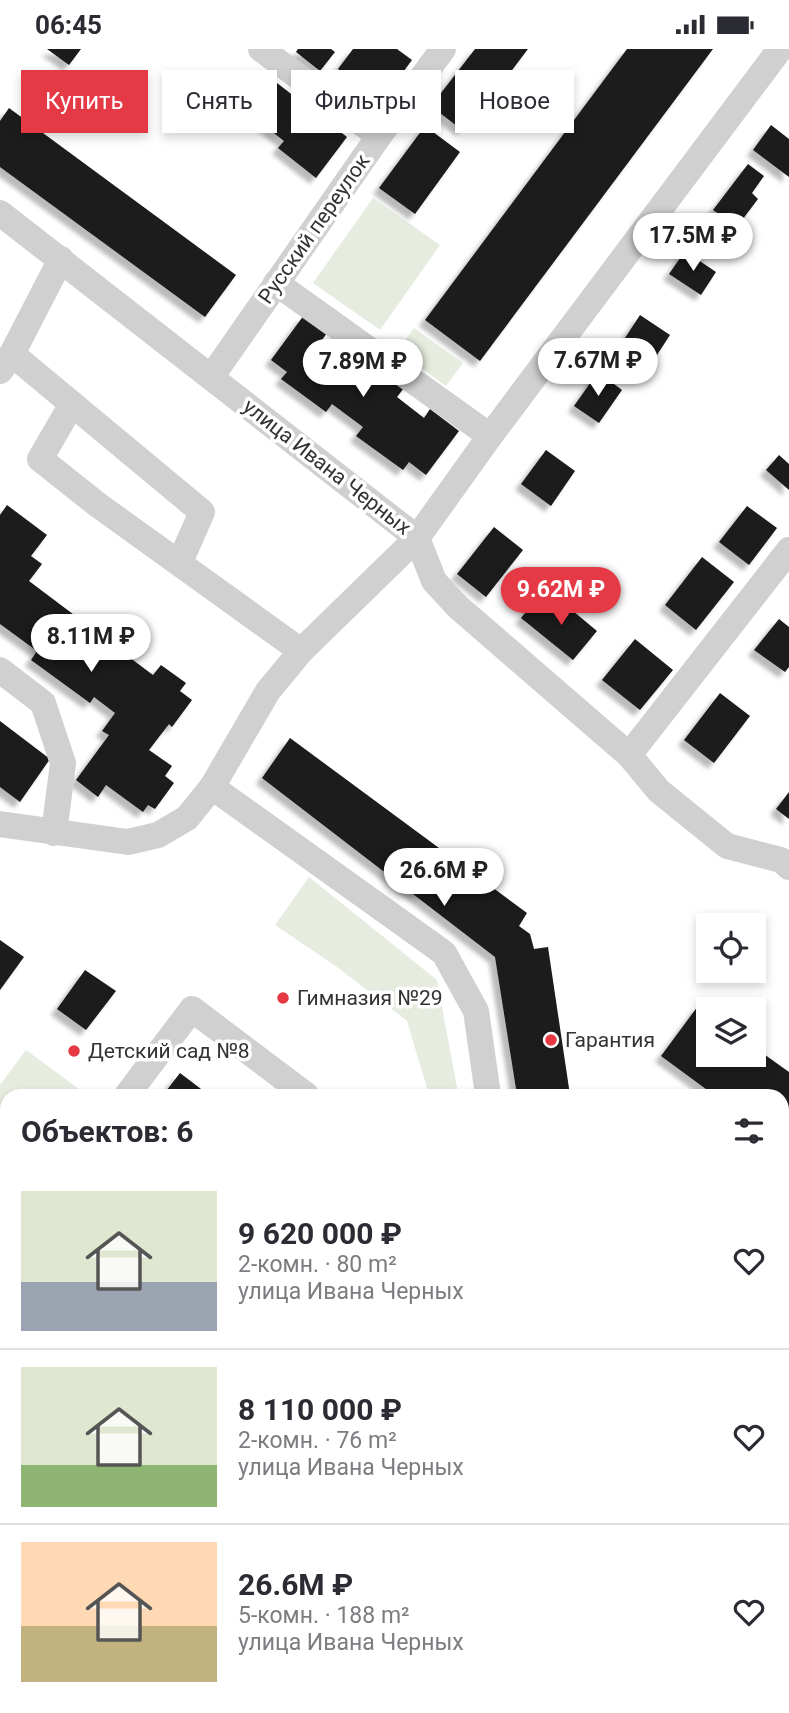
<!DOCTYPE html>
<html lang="ru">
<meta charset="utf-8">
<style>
body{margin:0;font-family:Roboto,sans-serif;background:#f7f7f7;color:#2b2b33;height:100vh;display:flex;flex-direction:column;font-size:26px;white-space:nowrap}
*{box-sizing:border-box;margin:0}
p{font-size:23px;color:#7c7c81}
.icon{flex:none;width:38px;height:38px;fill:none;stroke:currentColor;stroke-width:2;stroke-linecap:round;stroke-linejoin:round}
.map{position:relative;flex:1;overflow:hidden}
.panel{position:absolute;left:0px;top:1040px;width:789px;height:625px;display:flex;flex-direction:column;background:#fff;border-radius:21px 21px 0 0;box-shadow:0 4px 10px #0003}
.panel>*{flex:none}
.hud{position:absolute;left:21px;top:21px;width:747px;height:63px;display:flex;gap:14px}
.controls{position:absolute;left:696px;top:864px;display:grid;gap:14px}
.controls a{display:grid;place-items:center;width:70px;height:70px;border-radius:0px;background:#fff;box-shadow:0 4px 10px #0003;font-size:35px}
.price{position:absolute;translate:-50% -60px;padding:0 16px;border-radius:24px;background:#fff;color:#222;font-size:23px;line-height:46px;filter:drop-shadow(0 2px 4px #0008)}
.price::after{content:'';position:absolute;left:50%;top:42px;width:21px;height:16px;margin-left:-10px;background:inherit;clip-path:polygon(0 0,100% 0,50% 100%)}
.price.selected{background:#e63946;color:#fff}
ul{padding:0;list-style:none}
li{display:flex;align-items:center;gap:21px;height:175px;padding:0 21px}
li+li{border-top:2px solid #e1e1e2}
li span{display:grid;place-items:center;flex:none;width:196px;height:140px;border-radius:0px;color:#555}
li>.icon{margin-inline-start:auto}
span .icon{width:84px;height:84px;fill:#fffc;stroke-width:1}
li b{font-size:30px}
h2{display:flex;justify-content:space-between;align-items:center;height:84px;padding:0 21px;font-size:30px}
.chip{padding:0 24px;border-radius:0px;background:#fff;box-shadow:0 4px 10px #0003;font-size:24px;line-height:63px}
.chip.selected{background:#e63946;color:#fff}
.status{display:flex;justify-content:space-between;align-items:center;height:49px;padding:0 35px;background:#fff;direction:ltr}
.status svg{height:19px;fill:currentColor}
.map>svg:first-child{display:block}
</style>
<div class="status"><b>06:45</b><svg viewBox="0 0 49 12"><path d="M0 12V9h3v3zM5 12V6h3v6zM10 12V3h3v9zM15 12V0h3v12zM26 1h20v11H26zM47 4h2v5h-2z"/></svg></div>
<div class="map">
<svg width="789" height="1664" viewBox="0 0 789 1664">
<defs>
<filter id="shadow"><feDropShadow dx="-6" dy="6" stdDeviation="2" flood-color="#0004"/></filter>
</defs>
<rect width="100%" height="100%" fill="#fff"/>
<!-- green -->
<g fill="#e6ecdf">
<path d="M373,149L440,196L380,281L313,234Z"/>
<path d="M414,279L463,314L446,337L397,302Z"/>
<path d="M309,828L437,931L458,1044L429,1046L407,972L337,918L275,876Z"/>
<path d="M26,1001L87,1046H7V1150L0,1145V1036Z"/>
</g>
<!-- building -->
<g fill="#1a1a1a" filter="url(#shadow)">
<path d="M47,0H81L69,16Z"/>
<path d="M298,0H331L335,3L320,22L296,3Z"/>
<path d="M353,0H397L412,11L381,53L338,20Z"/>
<path d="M475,0H528L503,33L495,27L470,60L475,64L462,81L431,57Z"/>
<path d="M627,0H713L480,312L425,271Z"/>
<path d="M277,34L347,88L316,129L278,99L284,92L252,67Z"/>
<path d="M9,59L236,226L205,268L0,118V72Z"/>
<path d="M771,76L789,90V128L753,101Z"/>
<path d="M425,77L460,103L415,165L379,139Z"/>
<path d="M748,115L764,127L752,144L758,150L730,187L715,176L722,167L713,161Z"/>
<path d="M685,202L716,223L701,246L669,225Z"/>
<path d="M304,266L327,284L322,291L351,313L357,305L404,339L397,348L424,369L430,360L459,382L426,426L409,413L403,421L356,387L363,378L332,355L326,363L281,330L287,323L271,311Z"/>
<path d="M640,266L670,286L655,309L625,289Z"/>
<path d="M598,323L622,341L599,374L574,357Z"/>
<path d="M546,401L575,422L551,457L521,435Z"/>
<path d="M779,406L789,415V441L766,421Z"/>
<path d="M7,456L47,486L31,507L42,515L29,532L118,599L113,606L121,611L125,605L153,626L161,616L186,634L180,642L192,651L172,678L169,675L149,701L172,717L165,727L174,734L155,760L148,756L143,763L106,736L98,748L76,731L109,686L102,682L115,664L94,648L90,654L31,611L37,602L0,575V466Z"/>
<path d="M747,457L777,479L749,516L719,493Z"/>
<path d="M494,478L523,501L486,548L457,525Z"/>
<path d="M702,508L734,533L696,581L665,556Z"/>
<path d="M536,551L551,564L561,552L597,582L573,611L521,569Z"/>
<path d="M779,570L789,578V618L785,623L754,601Z"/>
<path d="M635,590L673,621L640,661L602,631Z"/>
<path d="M720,644L750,667L714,714L684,691Z"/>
<path d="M0,672L50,710L20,753L0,738Z"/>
<path d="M290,689L527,864L519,877L530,885L534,900L548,898L570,1046H517L495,908L262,729Z"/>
<path d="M789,743V770L776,760Z"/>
<path d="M0,891L24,908L0,941Z"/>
<path d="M85,921L116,942L86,981L57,960Z"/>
<path d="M698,957L709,964V1006H754V998L789,1023V1102L782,1097V1046H714L661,1007Z"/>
<path d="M180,1024L209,1046H163Z"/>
<path d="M782,1251L789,1256V1308L782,1318Z"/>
<path d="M789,1466V1547L782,1556V1475Z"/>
<path d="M782,1649L787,1653L789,1650V1664H772L777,1657H782Z"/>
<path d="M39,1657H91L93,1664H40Z"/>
<path d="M348,1657H384L380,1664H360Z"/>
</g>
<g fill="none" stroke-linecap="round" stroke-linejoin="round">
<!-- minor -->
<g stroke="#d0d0d0" stroke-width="26">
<path d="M261,0L379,87"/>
<path d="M0,164L417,489L434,532L458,558L629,706L659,742L727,797L781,811L789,818"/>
<path d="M276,234L490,387"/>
<path d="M12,305L202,463L180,513"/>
<path d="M0,322L12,305L61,210"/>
<path d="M212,327L379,87L443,0"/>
<path d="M72,355L40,410L98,456L301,602"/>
<path d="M0,621L43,654L63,714L54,784"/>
<path d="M629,706L789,501"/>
<path d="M212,738L444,904L476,962L488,1046"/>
<path d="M0,775L128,793L158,786L187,769L212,738L268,642L301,602L417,489L490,387L780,0"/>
<path d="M127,1046L192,960L306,1046"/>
<path d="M0,1212L7,1203"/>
<path d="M0,1252L7,1256"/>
<path d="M782,1348L789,1353"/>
<path d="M782,1614L789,1605"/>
<path d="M645,1657L656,1664"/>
<path d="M746,1664L751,1657"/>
</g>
</g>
<!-- markers -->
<g fill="#e63946" stroke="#fff" stroke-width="2.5">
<circle cx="283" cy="949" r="7"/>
<circle cx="551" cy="991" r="7"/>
<circle cx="74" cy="1002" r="7"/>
</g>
<g text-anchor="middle" stroke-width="7" stroke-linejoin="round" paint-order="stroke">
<!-- street labels -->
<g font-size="21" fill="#333" stroke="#fff">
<text transform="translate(314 180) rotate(-55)" y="7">Русский переулок</text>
<text transform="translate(327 418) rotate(38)" y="7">улица Ивана Черных</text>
</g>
<!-- poi labels -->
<g font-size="21" fill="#333" stroke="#fff" text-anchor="start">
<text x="297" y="956">Гимназия №29</text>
<text x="565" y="998">Гарантия</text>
<text x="88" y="1009">Детский сад №8</text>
</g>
</g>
</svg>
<div class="controls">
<a><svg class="icon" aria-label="locate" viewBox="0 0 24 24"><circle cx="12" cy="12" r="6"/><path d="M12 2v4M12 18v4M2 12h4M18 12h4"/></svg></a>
<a><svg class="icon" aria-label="layers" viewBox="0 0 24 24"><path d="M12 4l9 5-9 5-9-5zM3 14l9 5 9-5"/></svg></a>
</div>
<b class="price" style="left:693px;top:224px">17.5M ₽</b>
<b class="price" style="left:598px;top:349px">7.67M ₽</b>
<b class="price" style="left:363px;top:350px">7.89M ₽</b>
<b class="price selected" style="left:561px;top:578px">9.62M ₽</b>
<b class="price" style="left:91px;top:625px">8.11M ₽</b>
<b class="price" style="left:444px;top:859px">26.6M ₽</b>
<div class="hud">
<a class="chip selected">Купить</a>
<a class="chip">Снять</a>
<a class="chip">Фильтры</a>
<a class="chip">Новое</a>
</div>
<section class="panel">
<h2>Объектов: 6<svg class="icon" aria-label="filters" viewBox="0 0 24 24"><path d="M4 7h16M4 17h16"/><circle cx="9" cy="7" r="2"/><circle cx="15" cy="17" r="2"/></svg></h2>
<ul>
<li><span style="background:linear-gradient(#dfe7d0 65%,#9aa5b1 0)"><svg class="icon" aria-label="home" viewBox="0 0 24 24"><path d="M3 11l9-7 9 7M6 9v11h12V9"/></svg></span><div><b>9 620 000 ₽</b><p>2-комн. · 80 m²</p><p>улица Ивана Черных</p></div><svg class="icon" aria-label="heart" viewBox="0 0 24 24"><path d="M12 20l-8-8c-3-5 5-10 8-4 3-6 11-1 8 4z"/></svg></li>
<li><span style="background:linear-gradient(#dfe7d0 70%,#8fb573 0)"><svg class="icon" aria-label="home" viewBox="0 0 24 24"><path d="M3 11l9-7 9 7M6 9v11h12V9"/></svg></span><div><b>8 110 000 ₽</b><p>2-комн. · 76 m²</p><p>улица Ивана Черных</p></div><svg class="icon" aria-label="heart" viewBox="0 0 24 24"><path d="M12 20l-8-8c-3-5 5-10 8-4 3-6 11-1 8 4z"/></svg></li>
<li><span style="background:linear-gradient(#ffd9b3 60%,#c2b280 0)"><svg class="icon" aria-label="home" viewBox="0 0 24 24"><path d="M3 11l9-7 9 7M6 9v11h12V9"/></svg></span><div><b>26.6M ₽</b><p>5-комн. · 188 m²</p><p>улица Ивана Черных</p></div><svg class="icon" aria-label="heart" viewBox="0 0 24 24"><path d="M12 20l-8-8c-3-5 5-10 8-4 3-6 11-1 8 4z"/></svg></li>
</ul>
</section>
</div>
